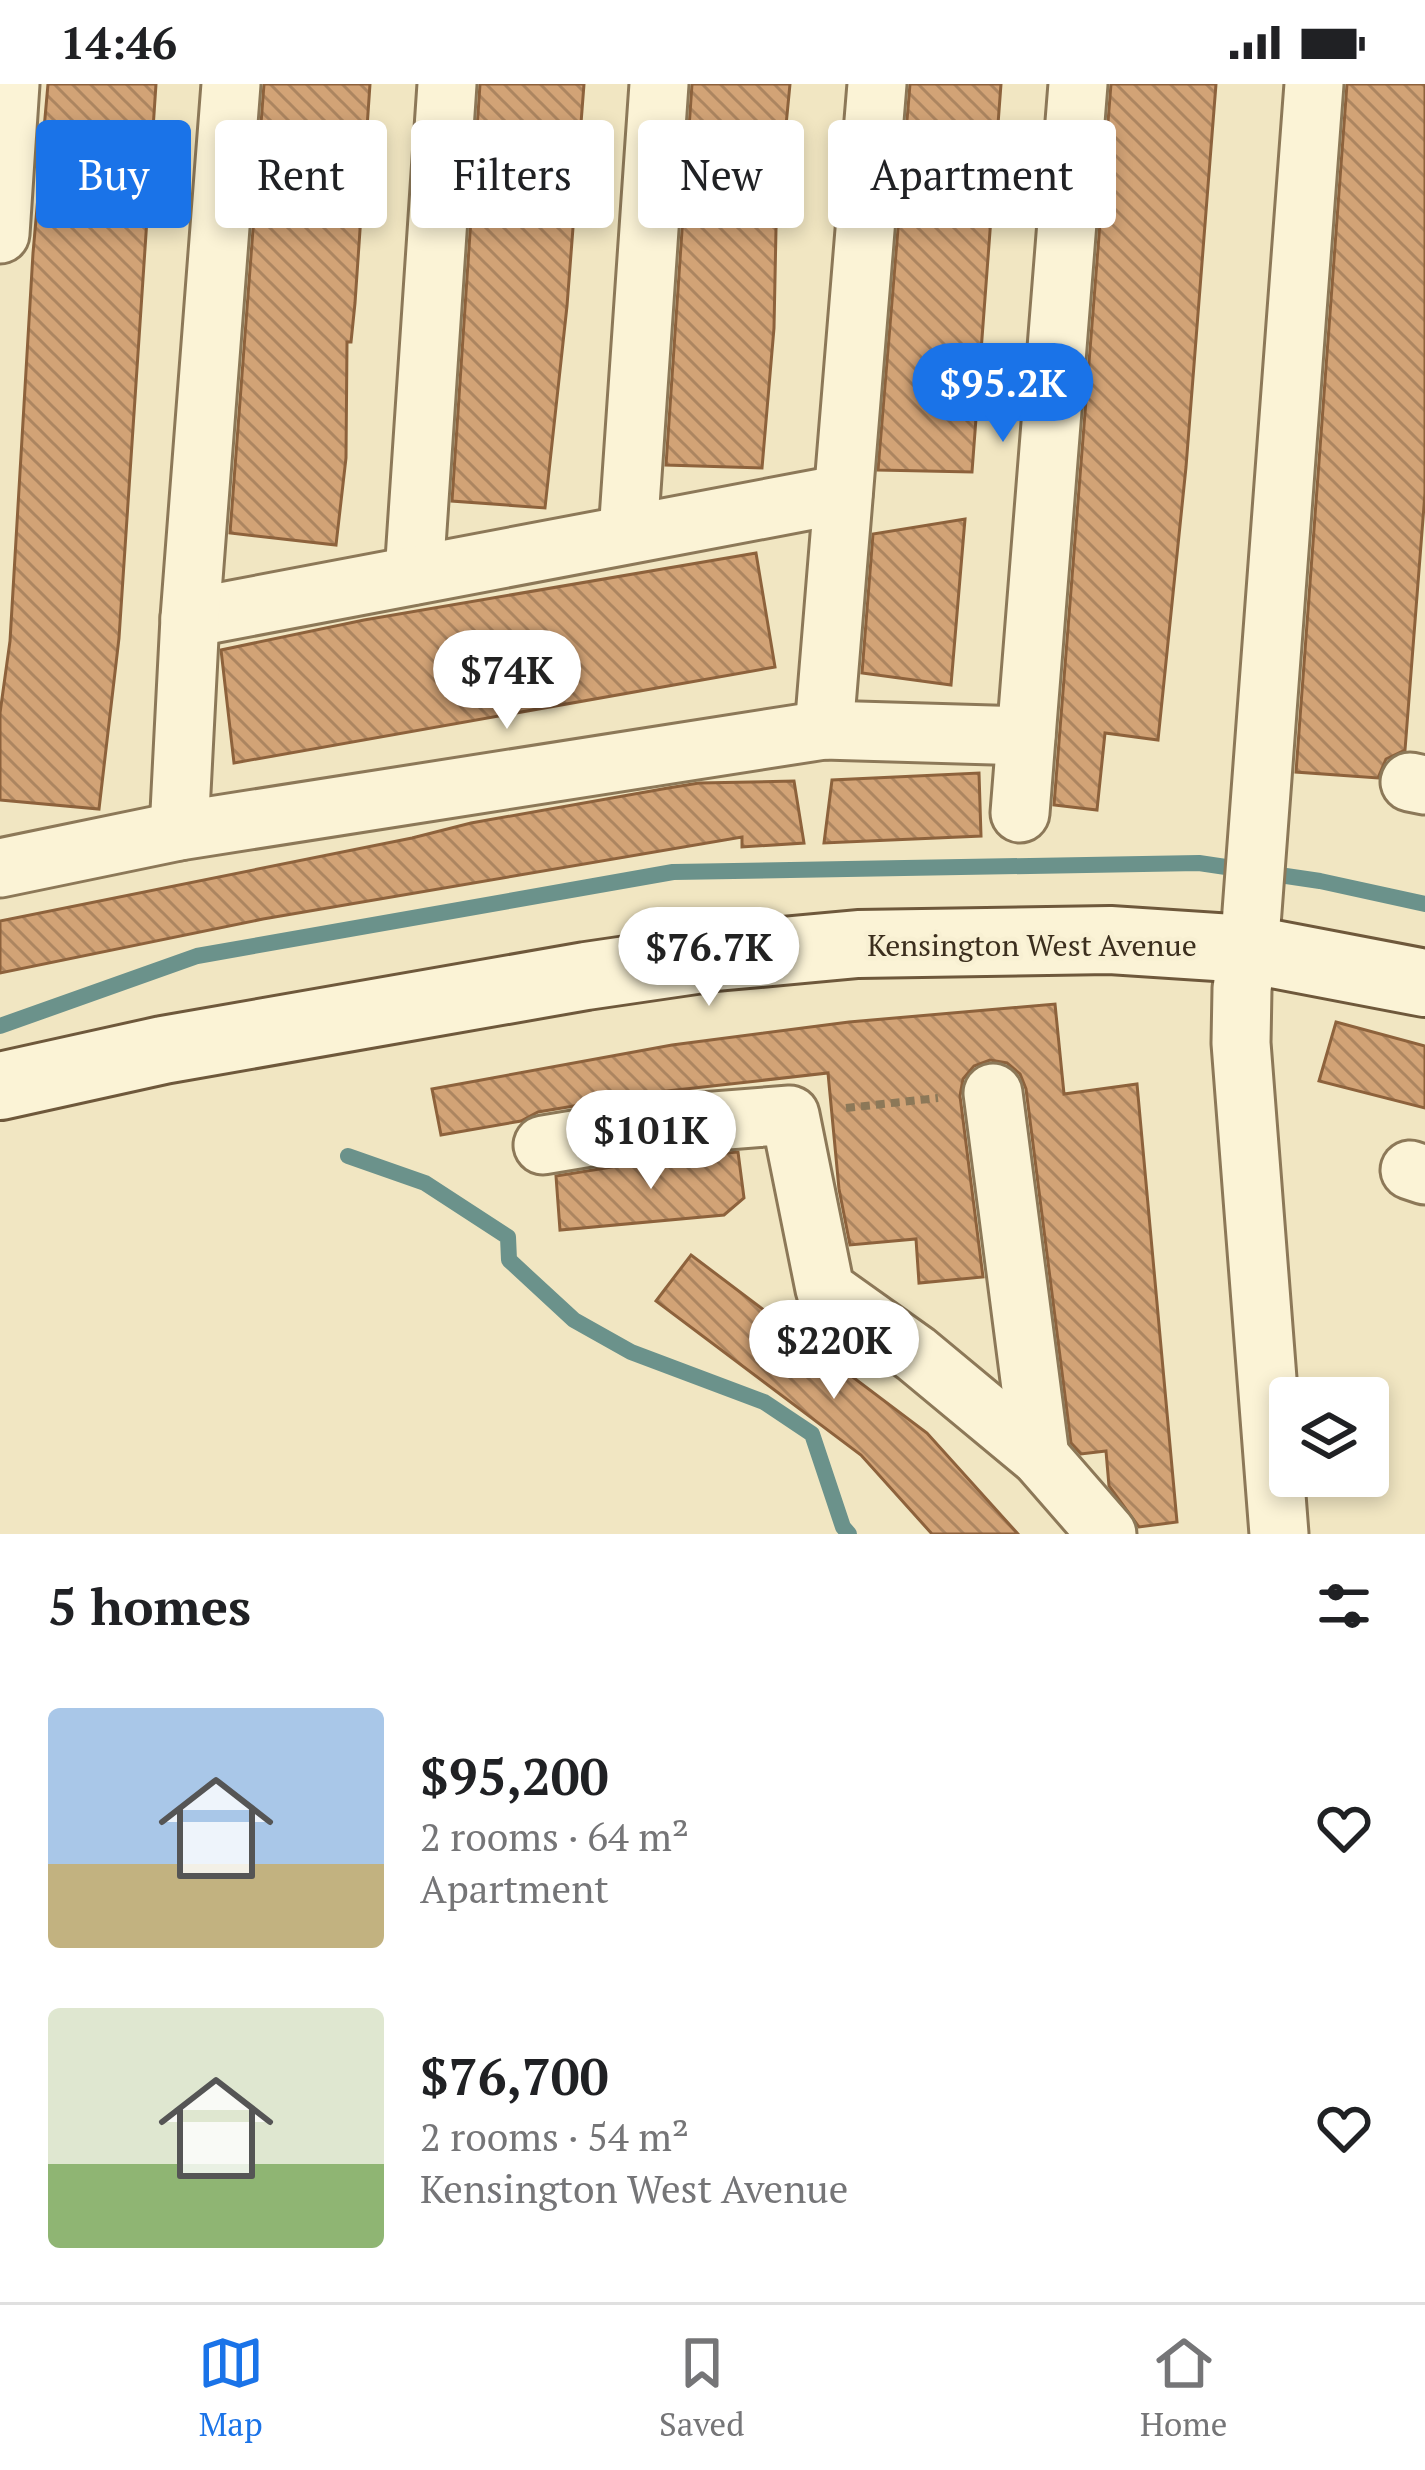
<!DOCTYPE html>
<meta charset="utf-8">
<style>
body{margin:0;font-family:"PT Serif",serif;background:#f2f2f2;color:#202124;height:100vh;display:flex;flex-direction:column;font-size:45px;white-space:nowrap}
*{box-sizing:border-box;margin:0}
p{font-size:39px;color:#757577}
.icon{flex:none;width:66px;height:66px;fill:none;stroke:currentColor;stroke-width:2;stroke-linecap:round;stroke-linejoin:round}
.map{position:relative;height:1450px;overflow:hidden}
.panel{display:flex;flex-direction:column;background:#fff;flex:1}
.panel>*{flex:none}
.banner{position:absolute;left:36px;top:36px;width:1353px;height:108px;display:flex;gap:24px}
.controls{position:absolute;left:1269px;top:1293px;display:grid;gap:24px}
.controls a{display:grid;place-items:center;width:120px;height:120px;border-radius:12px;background:#fff;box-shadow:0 6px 18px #0003;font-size:60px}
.price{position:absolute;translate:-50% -102px;padding:0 27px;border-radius:42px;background:#fff;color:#222;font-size:39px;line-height:78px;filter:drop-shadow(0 3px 6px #0008)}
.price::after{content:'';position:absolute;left:50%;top:72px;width:36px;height:27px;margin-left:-18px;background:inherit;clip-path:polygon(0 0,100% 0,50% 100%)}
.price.active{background:#1a73e8;color:#fff}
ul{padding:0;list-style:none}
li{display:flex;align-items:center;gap:36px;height:300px;padding:0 48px}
li span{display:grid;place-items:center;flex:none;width:336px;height:240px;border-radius:12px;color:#555}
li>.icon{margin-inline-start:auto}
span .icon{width:144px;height:144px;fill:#fffc;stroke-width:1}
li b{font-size:51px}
h2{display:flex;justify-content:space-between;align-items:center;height:144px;padding:0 48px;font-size:51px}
.chip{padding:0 42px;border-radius:12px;background:#fff;box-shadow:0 6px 18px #0003;font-size:42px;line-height:108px}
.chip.active{background:#1a73e8;color:#fff}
.status{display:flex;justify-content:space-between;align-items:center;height:84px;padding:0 60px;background:#fff;direction:ltr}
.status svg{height:33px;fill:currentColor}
.menu{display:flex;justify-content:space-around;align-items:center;height:168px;border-top:3px solid #e0e0e0;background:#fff;font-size:33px;color:#757577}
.menu a{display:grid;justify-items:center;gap:6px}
.menu .active{color:#1a73e8}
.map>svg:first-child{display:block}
</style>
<div class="status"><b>14:46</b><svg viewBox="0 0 49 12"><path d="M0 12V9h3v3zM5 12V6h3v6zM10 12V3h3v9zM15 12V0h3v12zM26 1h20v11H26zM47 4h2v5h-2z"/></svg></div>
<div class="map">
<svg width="1425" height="1450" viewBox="0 0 1425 1450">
<defs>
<pattern id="building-back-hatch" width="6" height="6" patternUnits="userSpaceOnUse" patternTransform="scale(3)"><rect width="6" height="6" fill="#d2a376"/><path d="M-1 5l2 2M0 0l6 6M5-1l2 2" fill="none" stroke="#ac8560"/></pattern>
</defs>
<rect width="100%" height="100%" fill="#f1e6c2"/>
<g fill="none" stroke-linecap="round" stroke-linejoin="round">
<!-- stream -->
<g stroke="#6b928b" stroke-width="16">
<path d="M0,942L197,872L673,788L1199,779L1320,797L1425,820"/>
<path d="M348,1072L425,1099L508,1153L509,1176L574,1236L631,1268L764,1318L812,1350L843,1443L849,1450"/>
</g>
</g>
<!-- building -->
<g fill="url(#building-back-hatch)" stroke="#8d623c" stroke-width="3">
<path d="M48,0H156L119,554L99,725L0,716V629L10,557L33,169Z"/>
<path d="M264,0H370L355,219L351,258H347L346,374L336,461L230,449Z"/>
<path d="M480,0H584L567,222L545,424L452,417Z"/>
<path d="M692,0H790L776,145L774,244L762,384L666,381Z"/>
<path d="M910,0H1001L972,388L878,386Z"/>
<path d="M1111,0H1216L1186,383L1158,656L1105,649L1097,726L1054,721Z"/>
<path d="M1347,0H1425V409L1405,666L1386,675L1378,694L1296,688Z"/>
<path d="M965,435L951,601L862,589L873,450Z"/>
<path d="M756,469L775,583L234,679L221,566L364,536Z"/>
<path d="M979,689L981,752L824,759L832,696Z"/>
<path d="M794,697L804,759L742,763V753L263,835L0,889V837L412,754L471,739L668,704L699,699Z"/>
<path d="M1055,920L1064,1010L1137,1000L1177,1438L1139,1443L1109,1402L1106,1367L1081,1370L1071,1359L1026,1005L1020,990L1007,979L990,976L974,982L963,995L960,1012L983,1193L919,1199L916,1155L850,1161L839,1105L828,989L658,1008L538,1028L521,1037L441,1051L432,1005L672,961L849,938Z"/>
<path d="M1336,938L1425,962V1024L1319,997Z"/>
<path d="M738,1068L744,1114L724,1131L560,1146L556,1092L667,1074Z"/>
<path d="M691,1171L927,1349L1018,1450H932L861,1371L656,1217Z"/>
</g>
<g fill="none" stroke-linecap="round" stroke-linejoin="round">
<!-- street casing -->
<g stroke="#8c7858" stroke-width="63">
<g id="street">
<path d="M0,150L10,0"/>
<path d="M628,450L659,0"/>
<path d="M414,491L447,0"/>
<path d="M190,534L843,410"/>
<path d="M824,646L877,0"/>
<path d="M1410,698L1425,701"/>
<path d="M1020,729L1078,0"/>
<path d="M179,747L190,534L231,0"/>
<path d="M0,784L179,747L824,646L1026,652"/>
<path d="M993,1009L1040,1373"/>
<path d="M543,1061L663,1041L790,1031L825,1205L916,1270L1040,1373L1107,1450"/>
<path d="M1410,1086L1425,1091"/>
<path d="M1279,1450L1241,959L1242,905L1251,841L1314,0"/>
</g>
</g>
<!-- secondary casing -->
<g stroke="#6e583b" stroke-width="72">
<path id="secondary" d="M0,1002L163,966L586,892L716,873L858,860L1110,856L1247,865L1425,899"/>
</g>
<!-- path -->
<path stroke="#8c7858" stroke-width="8" stroke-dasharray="9 6" stroke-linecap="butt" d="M846,1024L938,1014"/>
<!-- street -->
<use href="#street" stroke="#fbf3d6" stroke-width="57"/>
<!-- secondary -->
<use href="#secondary" stroke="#fbf3d6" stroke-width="66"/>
</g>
<g text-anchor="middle" stroke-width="9" stroke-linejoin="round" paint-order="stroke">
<!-- street labels -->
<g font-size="30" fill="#3b2e1d" stroke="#f8f0d3">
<text x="1032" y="872">Kensington West Avenue</text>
</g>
</g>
</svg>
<div class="controls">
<a><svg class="icon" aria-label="layers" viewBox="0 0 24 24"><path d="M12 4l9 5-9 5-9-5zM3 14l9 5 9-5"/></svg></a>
</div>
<b class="price active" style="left:1003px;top:361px">$95.2K</b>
<b class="price" style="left:507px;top:648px">$74K</b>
<b class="price" style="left:709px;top:925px">$76.7K</b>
<b class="price" style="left:651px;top:1108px">$101K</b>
<b class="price" style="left:834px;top:1318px">$220K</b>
<div class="banner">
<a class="chip active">Buy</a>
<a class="chip">Rent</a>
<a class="chip">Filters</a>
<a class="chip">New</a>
<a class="chip">Apartment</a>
</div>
</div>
<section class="panel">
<h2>5 homes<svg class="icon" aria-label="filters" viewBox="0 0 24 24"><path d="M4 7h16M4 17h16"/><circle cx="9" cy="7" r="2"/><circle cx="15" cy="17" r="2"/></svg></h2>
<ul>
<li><span style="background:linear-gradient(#a9c7e8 65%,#c2b280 0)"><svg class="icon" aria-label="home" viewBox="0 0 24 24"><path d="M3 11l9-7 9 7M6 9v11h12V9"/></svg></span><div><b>$95,200</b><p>2 rooms · 64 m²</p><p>Apartment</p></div><svg class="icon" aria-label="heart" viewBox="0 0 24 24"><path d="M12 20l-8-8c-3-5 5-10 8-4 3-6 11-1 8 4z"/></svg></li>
<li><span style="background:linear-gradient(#dfe7d0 65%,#8fb573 0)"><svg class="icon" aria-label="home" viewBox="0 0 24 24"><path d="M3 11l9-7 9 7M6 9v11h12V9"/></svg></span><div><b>$76,700</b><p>2 rooms · 54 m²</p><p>Kensington West Avenue</p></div><svg class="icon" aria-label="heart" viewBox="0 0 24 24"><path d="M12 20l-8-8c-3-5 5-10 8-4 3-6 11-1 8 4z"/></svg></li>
</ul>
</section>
<nav class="menu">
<a class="active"><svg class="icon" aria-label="map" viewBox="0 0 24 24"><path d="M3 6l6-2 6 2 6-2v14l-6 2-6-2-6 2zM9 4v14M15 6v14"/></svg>Map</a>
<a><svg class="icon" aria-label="saved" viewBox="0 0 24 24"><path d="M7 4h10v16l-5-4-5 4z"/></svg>Saved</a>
<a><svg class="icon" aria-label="home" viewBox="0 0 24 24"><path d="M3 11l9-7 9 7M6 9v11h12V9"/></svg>Home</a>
</nav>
